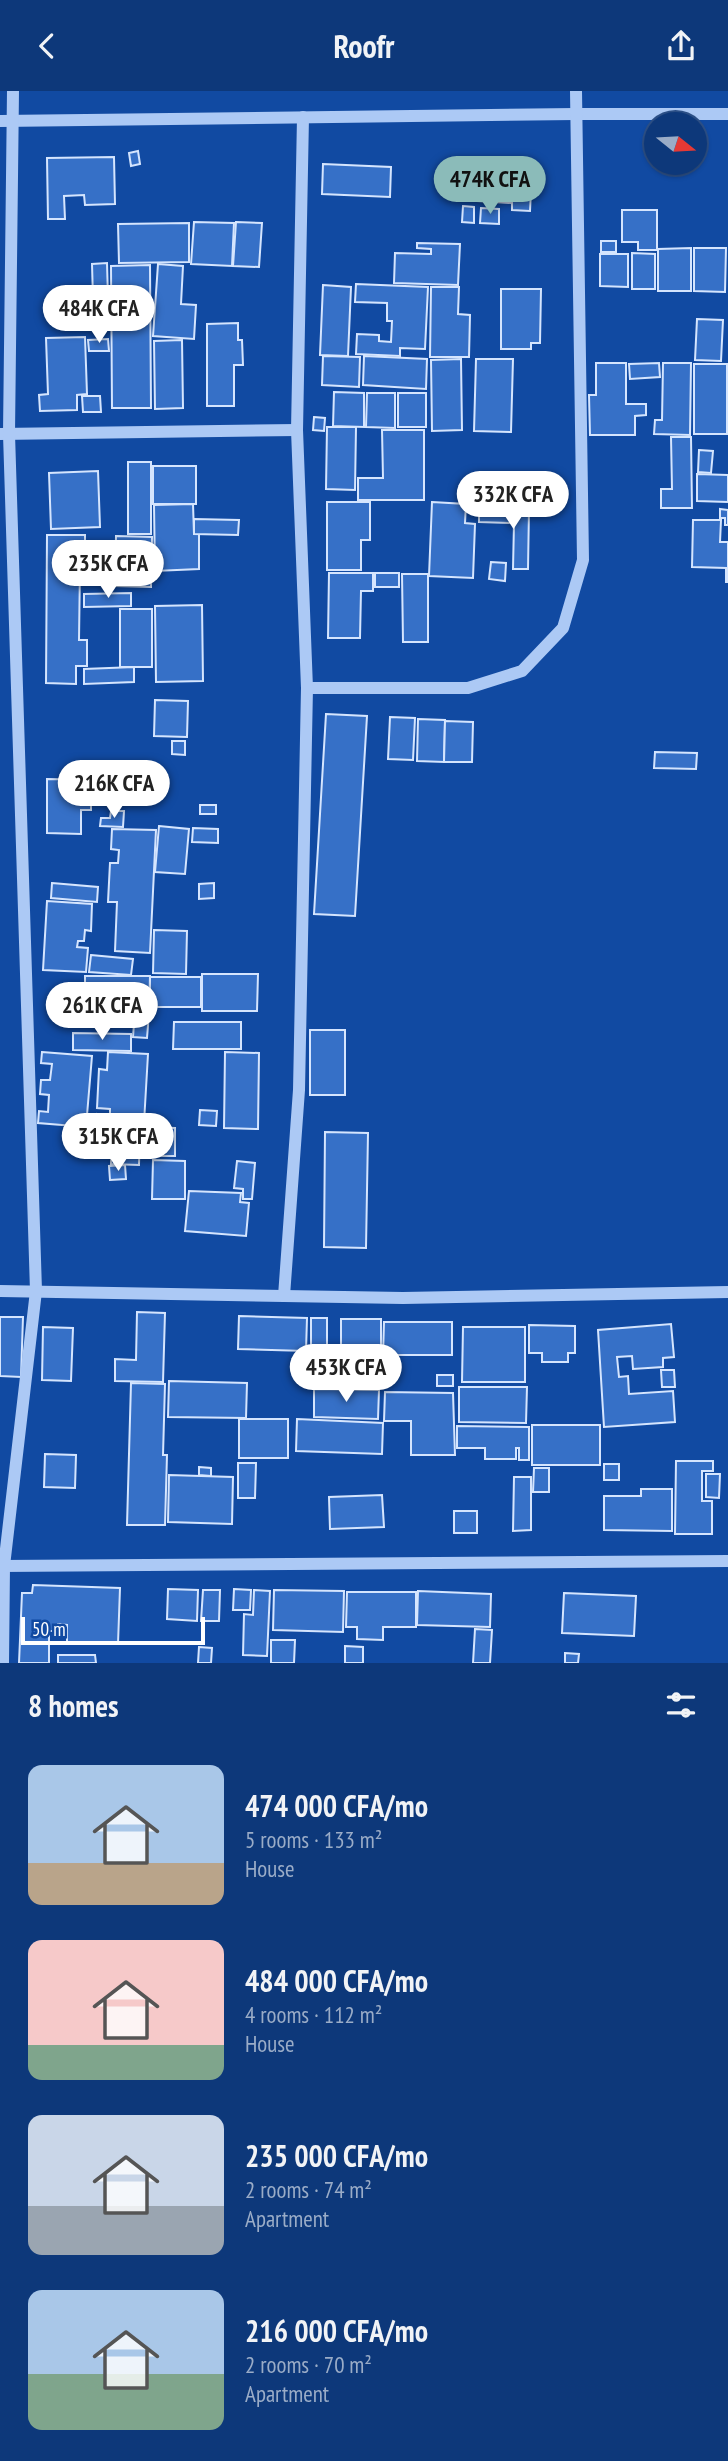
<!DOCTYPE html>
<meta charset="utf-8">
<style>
body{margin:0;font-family:"PT Sans Narrow",sans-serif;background:#1b4381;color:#f1f3f6;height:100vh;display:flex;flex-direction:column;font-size:26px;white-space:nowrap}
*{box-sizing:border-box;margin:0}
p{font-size:23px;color:#9aacc7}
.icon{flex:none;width:38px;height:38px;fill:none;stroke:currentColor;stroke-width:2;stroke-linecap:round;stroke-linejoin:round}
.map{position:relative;height:1572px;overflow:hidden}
.drawer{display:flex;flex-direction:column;background:#0d387a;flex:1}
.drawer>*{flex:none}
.needle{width:46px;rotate:108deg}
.fabs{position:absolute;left:644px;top:21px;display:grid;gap:14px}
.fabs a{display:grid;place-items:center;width:63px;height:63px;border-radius:50%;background:#0d387a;box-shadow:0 2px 5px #0004,0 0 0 2px #2d528b;font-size:35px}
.scale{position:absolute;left:21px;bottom:18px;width:184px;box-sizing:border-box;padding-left:7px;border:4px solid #fff;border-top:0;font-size:19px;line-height:24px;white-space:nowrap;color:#fff;-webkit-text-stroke:5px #114aa2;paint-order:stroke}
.price{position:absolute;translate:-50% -60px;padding:0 16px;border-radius:24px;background:#fff;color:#222;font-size:23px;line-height:46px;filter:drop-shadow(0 2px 4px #0008)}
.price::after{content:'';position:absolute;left:50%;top:42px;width:21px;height:16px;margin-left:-10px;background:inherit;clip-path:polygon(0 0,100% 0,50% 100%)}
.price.on{background:#8bbbb9;color:#111}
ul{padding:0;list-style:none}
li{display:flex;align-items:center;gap:21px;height:175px;padding:0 28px}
li span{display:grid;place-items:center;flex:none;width:196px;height:140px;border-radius:14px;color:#555}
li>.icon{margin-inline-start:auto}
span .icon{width:84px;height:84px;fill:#fffc;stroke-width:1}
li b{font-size:30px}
h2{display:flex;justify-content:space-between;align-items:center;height:84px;padding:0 28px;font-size:30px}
header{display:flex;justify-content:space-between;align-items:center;height:91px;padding:0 28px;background:#0d387a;font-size:32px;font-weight:700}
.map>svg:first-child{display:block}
</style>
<header><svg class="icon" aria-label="back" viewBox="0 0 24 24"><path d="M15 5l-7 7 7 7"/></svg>Roofr<svg class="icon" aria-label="share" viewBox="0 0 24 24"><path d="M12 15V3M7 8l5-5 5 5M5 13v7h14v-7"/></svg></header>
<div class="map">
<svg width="728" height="1572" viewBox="0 0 728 1572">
<rect width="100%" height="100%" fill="#114aa2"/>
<!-- building -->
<g fill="#3670c7" stroke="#d5e5fe" stroke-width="2">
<path d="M138,60L140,73L131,75L129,62Z"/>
<path d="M114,66L115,113L85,114L84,104L64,105L65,128H48L47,67Z"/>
<path d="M323,73L391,76L390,106L322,103Z"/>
<path d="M463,75L532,79L530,120L512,119V112L461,109Z"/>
<path d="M463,115L474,116V132L462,131Z"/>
<path d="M481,117L499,118V133L480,132Z"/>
<path d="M622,119H657V159H638V151H622Z"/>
<path d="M194,131L234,132L232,175L191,173Z"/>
<path d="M236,131L262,132L259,176L233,175Z"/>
<path d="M189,132V171L119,172L118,133Z"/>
<rect x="601" y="150" width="15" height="11"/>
<path d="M417,152L460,153L458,194L394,192L395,162L431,163V158L417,157Z"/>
<path d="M691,157V200H658V158Z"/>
<path d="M694,157H726L725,201L694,200Z"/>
<path d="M632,162L655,163V198H632Z"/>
<path d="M600,163H628V196L600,195Z"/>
<path d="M107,172L108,207L93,208L92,173Z"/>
<path d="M158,173L183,175L181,213L196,214L194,248L153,245Z"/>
<path d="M150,174L151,317H112L111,175Z"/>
<path d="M356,193L428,196L425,258L400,257V265L356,263L357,243L379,244V250L391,251L392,230H387V212L355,211Z"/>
<path d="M323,194L351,196L348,265L320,264Z"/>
<path d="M431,196H459L458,223L470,224L469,266H430Z"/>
<path d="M501,198H541L540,252H531V258H501Z"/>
<path d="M697,228L723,229L721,270L695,269Z"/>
<path d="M238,232V249H242L243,274H234V315H207V233Z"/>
<path d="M85,246L87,303L77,304V319L40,320L39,304L48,303L46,247Z"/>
<path d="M108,248L109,260H89L88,249Z"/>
<path d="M182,249L183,317L155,318L154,250Z"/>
<path d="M323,265L360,266L359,296L322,294Z"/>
<path d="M364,265L427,268L426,298L363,294Z"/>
<path d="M461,268L462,339L432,340L431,269Z"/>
<path d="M476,268H513L511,341L474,340Z"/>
<path d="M596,272H626V313H646V324L635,325V344H590L589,304H596Z"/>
<path d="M659,272L660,286L630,288L629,273Z"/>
<path d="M663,272H691L690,344L654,343L655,329H662Z"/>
<rect x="694" y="273" width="33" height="70"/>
<path d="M334,301L364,302V336L333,335Z"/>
<path d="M367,302H395V337L366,336Z"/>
<rect x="398" y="302" width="28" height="34"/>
<path d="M82,305H100L101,321H83Z"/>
<path d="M314,326L325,327L324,340L313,339Z"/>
<path d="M327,336H356L355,399L326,398Z"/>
<path d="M382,339H424V409H358V387H383Z"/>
<path d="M671,346H691L692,417H661V398H672Z"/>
<path d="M699,359L713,360L711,382L698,381Z"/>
<rect x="128" y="371" width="23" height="72"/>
<rect x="153" y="375" width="43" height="38"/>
<path d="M98,380L100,436L51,438L49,382Z"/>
<path d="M697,383L728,384V411L697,410Z"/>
<path d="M327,411H370V449H361V479H327Z"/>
<path d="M432,411L466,413L465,432L475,433L473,487L429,485Z"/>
<path d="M193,413L194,443H199V478L155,480L154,414Z"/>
<path d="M479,418H529L528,478H513L514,432L479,431Z"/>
<path d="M720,418L728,419V434H725V427H720Z"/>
<path d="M194,428L239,429L238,444L194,443Z"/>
<path d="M693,429H721L720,451H728V491H726V477L692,476Z"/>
<path d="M47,444H85V475H80L79,549H87V575H76V593L46,592Z"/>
<path d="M116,445L152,446L151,496L115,495Z"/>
<path d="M491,471L506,472L505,490L489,488Z"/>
<path d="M329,482H373V500H361L360,547H328Z"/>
<rect x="375" y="482" width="24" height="14"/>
<path d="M402,483H428V551H403Z"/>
<path d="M131,502V515L84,516V503Z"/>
<path d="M202,514L203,590L156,591L155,515Z"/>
<rect x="120" y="518" width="32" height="58"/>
<path d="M134,576V591L84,593V578Z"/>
<path d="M155,609L188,610L187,646L154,645Z"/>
<path d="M326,623L367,625L355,825L314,823Z"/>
<path d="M390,626L415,627L413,669L388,668Z"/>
<path d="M418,628L445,629L444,671L417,670Z"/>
<path d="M445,630L473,631L472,671H444Z"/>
<path d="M172,650H185V664L172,663Z"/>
<path d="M655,661L697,662L696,678L654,677Z"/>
<path d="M47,688L91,689V719H81V743L47,742Z"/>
<rect x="200" y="714" width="16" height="9"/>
<path d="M111,720H124L123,736L100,735L101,727H110Z"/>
<path d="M159,735L189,738L185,783L155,781Z"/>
<path d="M193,737L218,738V752L192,751Z"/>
<path d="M112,738L156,739L150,862L115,860L117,811H108L110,772H118L119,759L111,758Z"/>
<path d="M52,792L98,796L97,811L51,807Z"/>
<path d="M214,792V807L199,808V793Z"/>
<path d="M47,810L92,813L91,840L85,839L84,850H78L77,856L88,857L86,881L43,879Z"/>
<path d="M154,839L187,840L186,883L153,882Z"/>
<path d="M91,864L133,868L131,884L89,881Z"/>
<path d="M202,883H258L257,920H202Z"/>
<path d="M85,885H150L149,920L85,919Z"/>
<rect x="150" y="886" width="51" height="30"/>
<path d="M135,920L149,922L147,947L133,946Z"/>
<path d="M174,931H241V958H173Z"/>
<rect x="310" y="939" width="35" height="65"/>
<path d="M73,942L131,943V960L73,959Z"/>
<path d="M42,961L92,965L86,1036L38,1032L39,1020L48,1021L49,1004L40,1003L41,989H50L52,973L41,972Z"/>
<path d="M108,961L148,963L144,1032L110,1030V1018L97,1017L99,978L107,979Z"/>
<path d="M225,961L259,962L258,1038L224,1037Z"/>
<path d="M200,1019L217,1020L216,1035L199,1034Z"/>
<path d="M97,1023L108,1026L106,1035L94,1032Z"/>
<path d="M112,1035L140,1036L139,1074L111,1073Z"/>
<path d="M141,1036L175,1037V1065H140Z"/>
<path d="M325,1041L368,1042L366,1157L324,1156Z"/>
<path d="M153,1069L185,1070V1108H152Z"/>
<path d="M237,1070L255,1072L252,1108H243V1098L234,1097Z"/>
<path d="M125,1074L126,1088L110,1089L109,1075Z"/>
<path d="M189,1100L241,1102L240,1111L249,1112L246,1145L185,1140Z"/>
<path d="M137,1221L165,1222L163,1291L115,1290V1268L136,1269Z"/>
<path d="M239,1225L307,1227L306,1260L238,1258Z"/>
<path d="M0,1226H23L21,1286L0,1285Z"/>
<rect x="311" y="1227" width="16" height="47"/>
<rect x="341" y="1228" width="40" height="47"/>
<path d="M384,1231H452V1264H383Z"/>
<path d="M671,1233L674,1266L663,1267V1276L633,1278L632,1265L617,1266L619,1286L628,1285L629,1303L673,1300L675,1331L604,1336L598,1239Z"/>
<path d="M529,1234L575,1235V1262H568V1271H542V1262H529Z"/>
<path d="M43,1236L73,1237L71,1290L42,1289Z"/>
<path d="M463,1236H525V1291H462Z"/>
<path d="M661,1279H674L675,1296H662Z"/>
<rect x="437" y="1284" width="16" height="11"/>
<path d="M169,1290L247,1292L246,1327L168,1326Z"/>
<path d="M131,1292L165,1293L163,1364H167L165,1434H127Z"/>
<path d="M459,1296H527L526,1332L459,1331Z"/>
<path d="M314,1298L379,1299L378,1328L314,1326Z"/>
<path d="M385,1301L453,1302L455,1364H411V1330H384Z"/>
<rect x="239" y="1328" width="49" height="39"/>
<path d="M297,1328L383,1332L382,1363L296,1360Z"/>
<rect x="532" y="1334" width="68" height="40"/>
<path d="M457,1335L529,1336V1369H519V1357H516V1368H485V1357H457Z"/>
<path d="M45,1363L76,1364L75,1397L44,1396Z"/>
<path d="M676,1370H713V1380H702V1410H712V1443H675Z"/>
<path d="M238,1372H256L255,1407H238Z"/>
<rect x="604" y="1373" width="15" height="16"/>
<path d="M199,1376L211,1377V1385L199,1384Z"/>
<path d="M534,1377H549V1401H533Z"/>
<path d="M706,1383H720L719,1407L706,1406Z"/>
<path d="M169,1384L233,1386L232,1433L168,1431Z"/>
<path d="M514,1386H531V1439L513,1440Z"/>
<path d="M641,1398H672V1440L604,1439V1405H641Z"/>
<path d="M382,1404L384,1436L330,1438L329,1406Z"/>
<rect x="454" y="1420" width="23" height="22"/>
<path d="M33,1494L120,1497L118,1553L67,1551V1534L58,1533V1540H49V1572H19L22,1502H32Z"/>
<path d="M168,1498L198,1499L197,1530L167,1528Z"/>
<path d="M234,1498L251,1499L250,1519H233Z"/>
<path d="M203,1499H220L219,1530H201Z"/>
<path d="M254,1499L270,1500L267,1565L243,1564L244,1523L253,1524Z"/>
<path d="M274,1499L344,1500L343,1541L273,1539Z"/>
<path d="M418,1500L491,1503L490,1536L417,1534Z"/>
<path d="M347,1501H416V1536H383V1549L357,1548V1536H346Z"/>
<path d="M564,1502L636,1505L634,1545L562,1542Z"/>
<path d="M475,1538L492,1539L490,1572H473Z"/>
<path d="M271,1549H295L294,1572H271Z"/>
<path d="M345,1555L363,1556V1572H345Z"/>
<path d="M199,1556L212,1557L211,1572H198Z"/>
<path d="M565,1562L579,1563L578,1572H565Z"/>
<path d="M58,1564H95L96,1572H58Z"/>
</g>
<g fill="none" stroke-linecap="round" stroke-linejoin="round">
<!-- minor -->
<g stroke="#acc9f5" stroke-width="12">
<path d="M0,30L576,23H728"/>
<path d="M0,343L297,339"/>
<path d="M307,597H468L522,580L563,537L583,469L576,0"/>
<path d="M0,1200L403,1207L728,1201"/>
<path d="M284,1205L299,999L307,597L297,339L303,26"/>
<path d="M0,1475L728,1470"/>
<path d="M3,1572L4,1475L36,1200L9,343L13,0"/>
</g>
</g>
</svg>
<div class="fabs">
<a><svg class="needle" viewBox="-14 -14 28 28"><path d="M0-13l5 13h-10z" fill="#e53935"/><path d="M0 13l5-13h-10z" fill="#9aacc7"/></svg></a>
</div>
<div class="scale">50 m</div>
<b class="price on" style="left:490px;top:125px">474K CFA</b>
<b class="price" style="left:99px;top:254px">484K CFA</b>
<b class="price" style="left:513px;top:440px">332K CFA</b>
<b class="price" style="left:108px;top:509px">235K CFA</b>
<b class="price" style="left:114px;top:729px">216K CFA</b>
<b class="price" style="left:102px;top:951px">261K CFA</b>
<b class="price" style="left:118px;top:1082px">315K CFA</b>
<b class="price" style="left:346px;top:1313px">453K CFA</b>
</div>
<section class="drawer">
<h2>8 homes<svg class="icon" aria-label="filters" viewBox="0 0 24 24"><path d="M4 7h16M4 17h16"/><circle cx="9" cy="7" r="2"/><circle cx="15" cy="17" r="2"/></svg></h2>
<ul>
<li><span style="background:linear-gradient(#a9c7e8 70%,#b9a48a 0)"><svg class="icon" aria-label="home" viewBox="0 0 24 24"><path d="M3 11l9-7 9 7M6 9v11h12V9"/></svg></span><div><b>474 000 CFA/mo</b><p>5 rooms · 133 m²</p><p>House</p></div></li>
<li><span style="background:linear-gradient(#f6c9c9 75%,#7fa58c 0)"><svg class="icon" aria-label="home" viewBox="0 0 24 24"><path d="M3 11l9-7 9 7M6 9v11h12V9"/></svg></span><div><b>484 000 CFA/mo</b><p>4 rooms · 112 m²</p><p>House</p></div></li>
<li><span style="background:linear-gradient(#c9d6e8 65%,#9aa5b1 0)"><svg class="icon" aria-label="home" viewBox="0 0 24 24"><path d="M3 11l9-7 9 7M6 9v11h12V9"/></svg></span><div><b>235 000 CFA/mo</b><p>2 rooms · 74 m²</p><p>Apartment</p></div></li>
<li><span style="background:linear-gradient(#a9c7e8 60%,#7fa58c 0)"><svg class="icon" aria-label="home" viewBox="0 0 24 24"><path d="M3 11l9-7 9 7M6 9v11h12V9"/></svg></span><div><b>216 000 CFA/mo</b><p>2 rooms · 70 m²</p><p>Apartment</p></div></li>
</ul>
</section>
